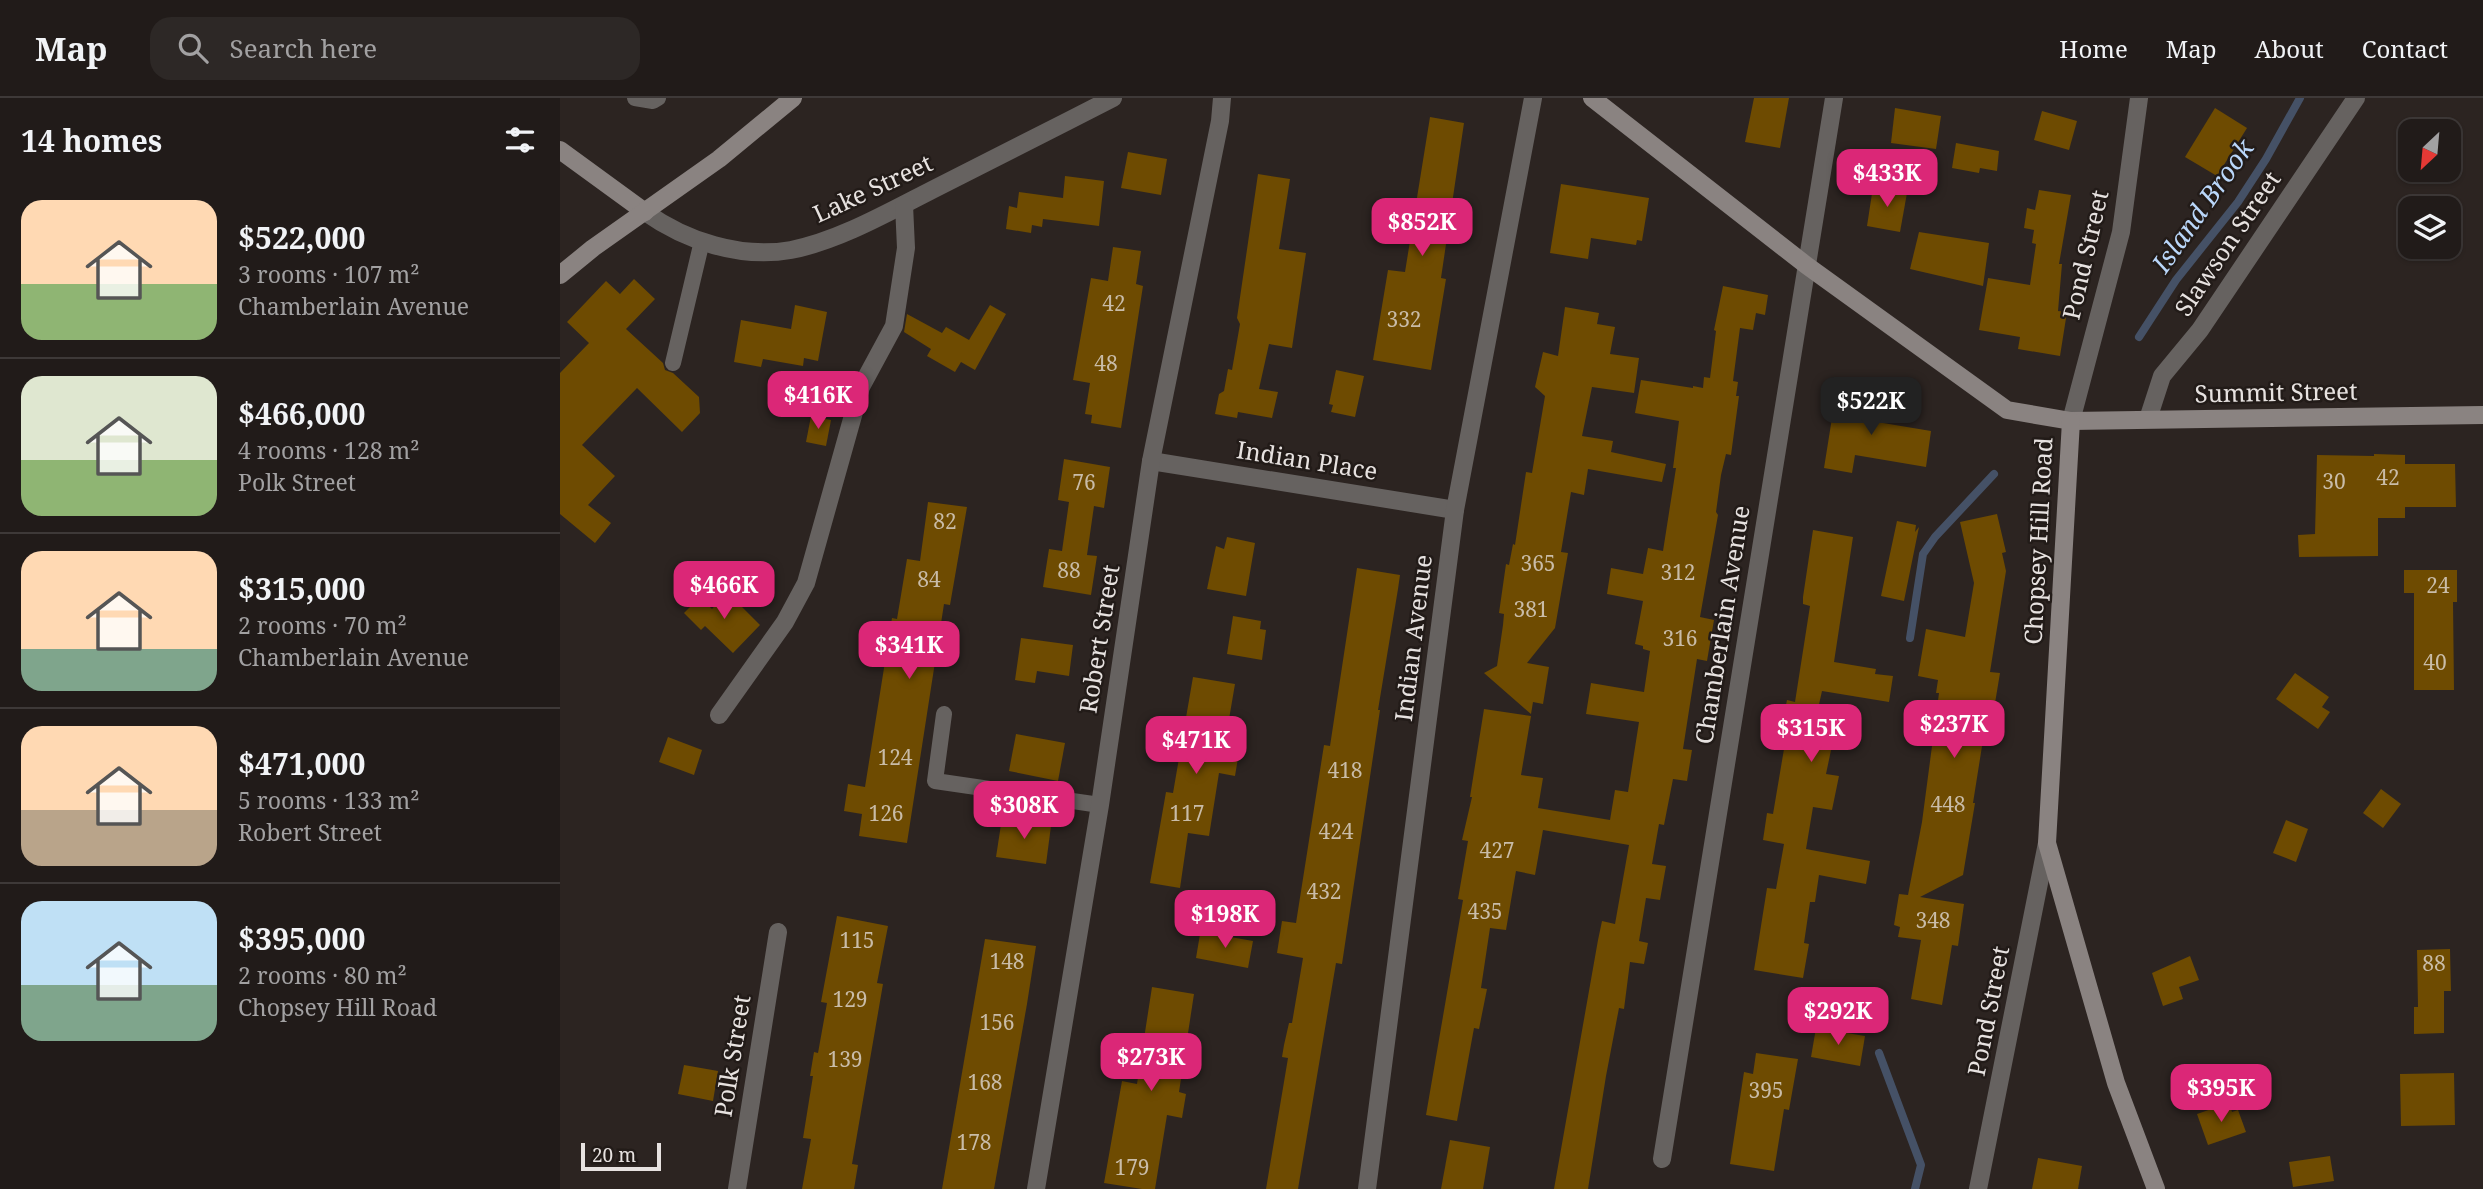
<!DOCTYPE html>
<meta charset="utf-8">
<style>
body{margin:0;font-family:"Noto Serif",serif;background:#2d2826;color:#f1f3f6;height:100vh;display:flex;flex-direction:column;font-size:26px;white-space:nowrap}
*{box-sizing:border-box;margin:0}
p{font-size:23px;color:#a2a1a2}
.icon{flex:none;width:38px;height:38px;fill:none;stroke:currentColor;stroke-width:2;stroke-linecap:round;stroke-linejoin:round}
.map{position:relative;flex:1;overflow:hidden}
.details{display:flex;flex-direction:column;background:#211b19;width:560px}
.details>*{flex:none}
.needle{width:46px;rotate:206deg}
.controls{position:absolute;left:1838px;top:21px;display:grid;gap:14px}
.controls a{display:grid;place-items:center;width:63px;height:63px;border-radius:14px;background:#211b19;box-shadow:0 2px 5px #0004,0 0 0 2px #3e3938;font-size:35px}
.scale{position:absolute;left:21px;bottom:18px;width:80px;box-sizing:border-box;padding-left:7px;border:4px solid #e7e2e0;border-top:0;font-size:19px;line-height:24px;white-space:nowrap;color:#e7e2e0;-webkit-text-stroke:5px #221b18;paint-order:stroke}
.price{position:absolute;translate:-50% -60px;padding:0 16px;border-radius:14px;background:#db2777;color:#fff;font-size:23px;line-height:46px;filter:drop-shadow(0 2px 4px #0008)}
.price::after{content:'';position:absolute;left:50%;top:42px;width:21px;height:16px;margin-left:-10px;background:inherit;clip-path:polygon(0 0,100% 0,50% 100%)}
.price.current{background:#222;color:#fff}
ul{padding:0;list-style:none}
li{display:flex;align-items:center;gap:21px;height:175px;padding:0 21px}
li+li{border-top:2px solid #3e3938}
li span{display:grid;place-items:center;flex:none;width:196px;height:140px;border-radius:21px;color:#555}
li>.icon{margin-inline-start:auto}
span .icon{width:84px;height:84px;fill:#fffc;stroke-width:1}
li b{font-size:30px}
h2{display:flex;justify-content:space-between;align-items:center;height:84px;padding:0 21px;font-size:30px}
header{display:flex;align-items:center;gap:42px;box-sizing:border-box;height:98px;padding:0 35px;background:#211b19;border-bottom:2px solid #3e3938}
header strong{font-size:33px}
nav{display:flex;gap:38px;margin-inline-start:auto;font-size:24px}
.search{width:490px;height:63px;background:#2d2826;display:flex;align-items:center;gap:18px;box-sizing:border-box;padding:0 24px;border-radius:21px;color:#a2a1a2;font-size:26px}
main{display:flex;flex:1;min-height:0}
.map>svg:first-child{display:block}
</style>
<header>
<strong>Map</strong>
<div class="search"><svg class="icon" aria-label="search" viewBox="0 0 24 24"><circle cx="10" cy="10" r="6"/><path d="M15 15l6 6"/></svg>Search here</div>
<nav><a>Home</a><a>Map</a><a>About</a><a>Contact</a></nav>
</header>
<main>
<section class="details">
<h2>14 homes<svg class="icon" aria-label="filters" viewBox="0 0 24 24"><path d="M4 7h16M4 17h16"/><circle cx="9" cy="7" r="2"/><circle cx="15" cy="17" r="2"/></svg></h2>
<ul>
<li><span style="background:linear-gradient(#ffd9b3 60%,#8fb573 0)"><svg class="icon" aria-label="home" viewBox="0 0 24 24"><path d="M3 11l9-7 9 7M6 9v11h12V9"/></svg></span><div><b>$522,000</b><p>3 rooms · 107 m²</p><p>Chamberlain Avenue</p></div></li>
<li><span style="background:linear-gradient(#dfe7d0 60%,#8fb573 0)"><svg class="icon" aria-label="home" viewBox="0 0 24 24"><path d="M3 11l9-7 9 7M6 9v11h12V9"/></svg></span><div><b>$466,000</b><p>4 rooms · 128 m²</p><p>Polk Street</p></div></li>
<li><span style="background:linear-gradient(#ffd9b3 70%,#7fa58c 0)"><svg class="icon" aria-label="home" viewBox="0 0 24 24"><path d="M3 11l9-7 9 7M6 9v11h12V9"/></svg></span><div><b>$315,000</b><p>2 rooms · 70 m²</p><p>Chamberlain Avenue</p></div></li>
<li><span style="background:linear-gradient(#ffd9b3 60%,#b9a48a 0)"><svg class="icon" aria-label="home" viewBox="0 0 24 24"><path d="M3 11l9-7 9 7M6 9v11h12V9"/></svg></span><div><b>$471,000</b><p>5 rooms · 133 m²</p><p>Robert Street</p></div></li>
<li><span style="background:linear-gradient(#bfe0f5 60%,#7fa58c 0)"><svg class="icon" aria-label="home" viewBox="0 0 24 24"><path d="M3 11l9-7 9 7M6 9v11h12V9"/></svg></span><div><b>$395,000</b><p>2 rooms · 80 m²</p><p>Chopsey Hill Road</p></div></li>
</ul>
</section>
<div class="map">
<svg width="1923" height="1091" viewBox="0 0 1923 1091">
<rect width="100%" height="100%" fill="#2c2421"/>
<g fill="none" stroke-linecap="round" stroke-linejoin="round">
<!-- stream -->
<g stroke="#455166" stroke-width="8">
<path d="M1579,239L1616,182L1678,104L1706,61L1740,0"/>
<path d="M1350,540L1363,456L1375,439L1434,376"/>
<path d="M1319,955L1361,1067L1355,1091"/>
</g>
</g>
<!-- building -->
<g fill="#6e4b01">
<path d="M1194,0H1229L1220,50L1185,44Z"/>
<path d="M1335,10L1381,18L1376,51L1331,45Z"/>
<path d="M1655,10L1687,30L1657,78L1625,59Z"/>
<path d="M1482,13L1517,23L1509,52L1474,42Z"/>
<path d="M870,19L904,25L881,180L886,181L871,272L813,262L828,172L845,174Z"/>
<path d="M1396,45L1439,53L1437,73L1420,70L1419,75L1392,70Z"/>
<path d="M568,54L607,61L601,97L561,90Z"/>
<path d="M698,76L730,81L719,151L746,155L732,250L709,246L699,291L718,294L712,320L678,314L677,320L655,316L659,296L664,293L668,271L672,272L680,226L677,220Z"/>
<path d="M505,78L544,83L539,128L483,121L482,129L472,127L471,135L446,131L449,108L457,110L459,94L503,100Z"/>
<path d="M1001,86L1089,100L1082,143L1077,142L1076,147L1031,140L1028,161L990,155Z"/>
<path d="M1313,89L1347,95L1340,134L1307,128Z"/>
<path d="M1479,92L1511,97L1499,166H1502L1498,213L1507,214L1500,258L1458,251L1460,239L1419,232L1428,180L1470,187L1476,146L1472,145L1474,132L1464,130L1467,110L1475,112Z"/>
<path d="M1359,134L1429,145L1423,188L1350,171Z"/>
<path d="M553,149L581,153L576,186L583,188L561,330L531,325L532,317L525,316L530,285L513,282L531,180L548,183Z"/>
<path d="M74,181L95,201L66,231L103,265L105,272L113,275L139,299L140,315L122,334L77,290L22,347L55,378L28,407L51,425L35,445L0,416V275L29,245L7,224L46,183L60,196Z"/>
<path d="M1163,188L1208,197L1205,217L1196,215L1193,232L1180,230L1173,283L1178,284L1176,298H1179L1171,357L1166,356L1161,377L1156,414L1158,417L1140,519L1154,522L1147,563L1137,561L1123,651L1132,652L1127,683L1113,681L1104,727L1099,726L1092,766L1106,768L1100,802L1086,800L1079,843L1088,845L1084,866L1070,864L1064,911L1059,910L1046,978L1028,1091H994L1038,842L1042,823L1055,826L1069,747L983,732L975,777L956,773L946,832L930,830L921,890L927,891L919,931L914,930L897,1023L866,1017L903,802L898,801L908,743L902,742L912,699H910L924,611L971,618L961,677L983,680L978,710L1050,722L1055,692L1068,694L1079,624L1026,616L1031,585L1084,594L1090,553L1083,551V548L1075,546L1083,503L1047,496L1051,470L1083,476L1088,450L1103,453L1116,370H1113L1119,323L1075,315L1081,282L1133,290V288L1143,290L1144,279L1150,280L1156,233L1154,232Z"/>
<path d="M235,207L267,214L258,263L244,260L243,268L203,261L201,269L174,264L181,222L231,231Z"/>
<path d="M430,207L446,216L415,272L401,264L395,274L367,258L371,251L344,234L347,216L382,235L386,229L409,242Z"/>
<path d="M1005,209L1039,215L1037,226L1055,229L1050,256L1079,260L1074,295L1032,289L1022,338L1053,343L1051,354L1106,366L1102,384L1028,371L1024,397L1011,394L1001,454L1008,455L995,530L967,565L989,569L983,606L973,604L971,616L924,575L937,568L943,527L944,516L939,515L946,466L949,467L953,446L955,447L966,374L972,375L985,298L975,289L983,254L998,258Z"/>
<path d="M776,272L804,278L795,319L771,314L773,307L769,306Z"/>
<path d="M1276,295L1315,300L1311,323L1371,333L1366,369L1295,357L1292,375L1264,370Z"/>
<path d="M251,318L271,322L266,348L246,344Z"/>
<path d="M1814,356L1845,357V366H1895L1896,409H1845V420H1818V458L1739,459L1738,437L1755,436L1757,357L1814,358Z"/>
<path d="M504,361L550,369L544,410L534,408L527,457L537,458L531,497L483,489L489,451L502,453L509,404L498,402Z"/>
<path d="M368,404L407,409L390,507L384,506L347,745L299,738L302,716L284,713L288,686L305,689L332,520L337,521L347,461L360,463Z"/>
<path d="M1437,416L1446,454L1442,455L1446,473L1430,574L1440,575L1435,605L1429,604L1413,705H1415L1403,777L1360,799L1404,806L1398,848L1392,847L1382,907L1351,901L1361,842L1338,839L1340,829L1334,827L1339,796L1348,797L1362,724L1379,595H1376L1378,582L1358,578L1366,531L1405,539L1414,485L1400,424Z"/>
<path d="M1337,423L1356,427L1355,434L1359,429L1344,503L1321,498Z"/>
<path d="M1253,432L1293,439L1274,564L1316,571L1315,576L1333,578L1329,604L1262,593L1253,633L1274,638L1266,676L1279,678L1272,712L1253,709L1246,751L1310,763L1306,786L1259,777L1255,804H1250L1244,845L1249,846L1243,880L1194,872L1207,790L1216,791L1224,746L1203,742L1207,715L1213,716L1224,651L1217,649L1227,602L1235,604L1250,508L1243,506V499Z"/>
<path d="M667,439L695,445L686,498L647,491L656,448L664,451Z"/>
<path d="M797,470L840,477L838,491L818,612H820L782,866L776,865L738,1091H706L728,960L722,959L724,947L729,925H732L743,860L717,855L722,823L736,825L764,647L770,648Z"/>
<path d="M1844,472H1897V504H1893L1894,592H1854V495H1844Z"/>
<path d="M167,494L200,527L173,555L145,528L141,532L124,515L140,499L152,511Z"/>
<path d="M673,518L701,523L700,531L706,532L702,562L667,556Z"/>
<path d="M461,540L513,547L509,578L477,573L475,585L455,582Z"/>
<path d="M1735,575L1769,599L1762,609L1770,614L1758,631L1716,601Z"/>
<path d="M633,579L675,586L667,633L682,636L675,678L659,675L649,738L628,735L620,790L590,785L606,694L613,695Z"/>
<path d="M456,636L505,645L498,683L449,673Z"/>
<path d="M108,639L142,652L134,677L99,664Z"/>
<path d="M1821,691L1841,706L1823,730L1803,715Z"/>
<path d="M442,720L491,728L486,766L436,759Z"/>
<path d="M1726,722L1748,731L1736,764L1713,755Z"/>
<path d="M277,818L328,828L317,885L323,886L292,1066L298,1067L294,1091H242L251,1041L243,1040L253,978H250L254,954L258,955L267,905L261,904Z"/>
<path d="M648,835L693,843L688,870L636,860L640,836L647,838Z"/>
<path d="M425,841L476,848L467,906L434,1091H382Z"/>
<path d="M1890,851L1891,893H1884V935L1854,936V909H1858L1857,852Z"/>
<path d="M1630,858L1639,882L1619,889L1623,901L1603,908L1592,875Z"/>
<path d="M592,889L634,896L619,994L626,996L622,1020L607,1017L595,1091H582L544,1085L562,983L577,986Z"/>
<path d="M1256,930L1305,938L1300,968L1251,959Z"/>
<path d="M1196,955L1238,961L1229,1012L1224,1011L1214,1073L1170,1066L1184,974L1193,976Z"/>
<path d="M124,967L158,973L153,1003L118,996Z"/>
<path d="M1894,975L1895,1027L1841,1028L1840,976Z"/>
<path d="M1669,1005L1672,1014L1678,1012L1686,1034L1648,1047L1637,1016Z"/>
<path d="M890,1042L930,1049L923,1091H881Z"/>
<path d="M1770,1058L1774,1083L1733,1089L1729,1064Z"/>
<path d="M1478,1060L1522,1068L1518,1091H1472Z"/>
</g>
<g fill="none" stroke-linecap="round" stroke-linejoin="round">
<!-- lane -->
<g stroke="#666260" stroke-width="16">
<path d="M75,0L93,3L98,0"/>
<path d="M113,265L142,143"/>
<path d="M384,616L375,683L540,707"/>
</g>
<!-- street -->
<g stroke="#666260" stroke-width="18">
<path d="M85,114C126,143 180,161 231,152C278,143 329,114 372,92C433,61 493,31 553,0"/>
<path d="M1588,321L1602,278L1640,232L1796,0"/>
<path d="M1511,323L1561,134L1579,0"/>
<path d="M591,363L895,412"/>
<path d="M159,617L225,524L246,485L301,289L334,228L346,150L344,107"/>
<path d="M1102,1061L1274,0"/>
<path d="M177,1091L218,834"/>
<path d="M476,1091L540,707L591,363L660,23L662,0"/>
<path d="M807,1091L895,412L973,0"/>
<path d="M1418,1091L1487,745"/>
</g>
<!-- secondary -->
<g stroke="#8a8381" stroke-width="18">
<path d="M1032,0L1246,167L1447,312L1511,323L1923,317"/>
<path d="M0,52L85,114"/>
<path d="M0,177L33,150L159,61L233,0"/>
<path d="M1511,323L1487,745L1556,985L1596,1091"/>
</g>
</g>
<g text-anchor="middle" stroke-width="5" stroke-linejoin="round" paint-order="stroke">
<!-- number labels -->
<g font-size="21" fill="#c9bca8">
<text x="554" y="213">42</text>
<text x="844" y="229">332</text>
<text x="546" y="273">48</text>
<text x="1828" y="387">42</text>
<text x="1774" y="391">30</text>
<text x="524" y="392">76</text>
<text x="385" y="431">82</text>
<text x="978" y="473">365</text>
<text x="509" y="480">88</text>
<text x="1118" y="482">312</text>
<text x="369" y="489">84</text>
<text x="1878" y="495">24</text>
<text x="971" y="519">381</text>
<text x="1120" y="548">316</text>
<text x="1875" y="572">40</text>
<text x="335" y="667">124</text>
<text x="785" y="680">418</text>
<text x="1388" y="714">448</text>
<text x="326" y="723">126</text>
<text x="627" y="723">117</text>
<text x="776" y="741">424</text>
<text x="937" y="760">427</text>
<text x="764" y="801">432</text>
<text x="925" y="821">435</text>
<text x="1373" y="830">348</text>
<text x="297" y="850">115</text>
<text x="447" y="871">148</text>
<text x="1874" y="873">88</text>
<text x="290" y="909">129</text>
<text x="437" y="932">156</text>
<text x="285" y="969">139</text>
<text x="425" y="992">168</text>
<text x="1206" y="1000">395</text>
<text x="414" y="1052">178</text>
<text x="572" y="1077">179</text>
</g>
<!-- street labels -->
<g font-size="24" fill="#e7e2e0" stroke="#221b18">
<text transform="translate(313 91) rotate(-25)" y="8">Lake Street</text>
<text transform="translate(1668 146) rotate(-56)" y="8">Slawson Street</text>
<text transform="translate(1526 157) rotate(-77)" y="8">Pond Street</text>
<text transform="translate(1716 295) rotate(-1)" y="8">Summit Street</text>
<text transform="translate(747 363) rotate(9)" y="8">Indian Place</text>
<text transform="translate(1479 443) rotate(-87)" y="8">Chopsey Hill Road</text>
<text transform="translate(1163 527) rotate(-81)" y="8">Chamberlain Avenue</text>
<text transform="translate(854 540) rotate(-83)" y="8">Indian Avenue</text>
<text transform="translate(540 541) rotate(-81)" y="8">Robert Street</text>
<text transform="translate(1429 913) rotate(-79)" y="8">Pond Street</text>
<text transform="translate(173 958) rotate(-81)" y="8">Polk Street</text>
</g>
<!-- water labels -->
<g font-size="26" font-style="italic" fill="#bad7fa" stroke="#221b18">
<text transform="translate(1643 108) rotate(-55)" y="9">Island Brook</text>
</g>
</g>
</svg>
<div class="controls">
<a><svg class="needle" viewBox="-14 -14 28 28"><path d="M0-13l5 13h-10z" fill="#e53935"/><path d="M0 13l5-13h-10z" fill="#a2a1a2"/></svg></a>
<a><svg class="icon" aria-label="layers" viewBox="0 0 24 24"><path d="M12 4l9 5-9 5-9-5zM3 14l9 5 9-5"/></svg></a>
</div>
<div class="scale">20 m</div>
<b class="price" style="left:1327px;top:111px">$433K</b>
<b class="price" style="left:862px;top:160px">$852K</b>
<b class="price" style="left:258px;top:333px">$416K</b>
<b class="price current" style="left:1311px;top:339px">$522K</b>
<b class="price" style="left:164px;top:523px">$466K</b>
<b class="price" style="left:349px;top:583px">$341K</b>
<b class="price" style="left:1394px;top:662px">$237K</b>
<b class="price" style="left:1251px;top:666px">$315K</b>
<b class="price" style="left:636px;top:678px">$471K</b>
<b class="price" style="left:464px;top:743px">$308K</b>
<b class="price" style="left:665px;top:852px">$198K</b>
<b class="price" style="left:1278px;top:949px">$292K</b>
<b class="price" style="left:591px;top:995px">$273K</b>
<b class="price" style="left:1661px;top:1026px">$395K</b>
</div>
</main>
